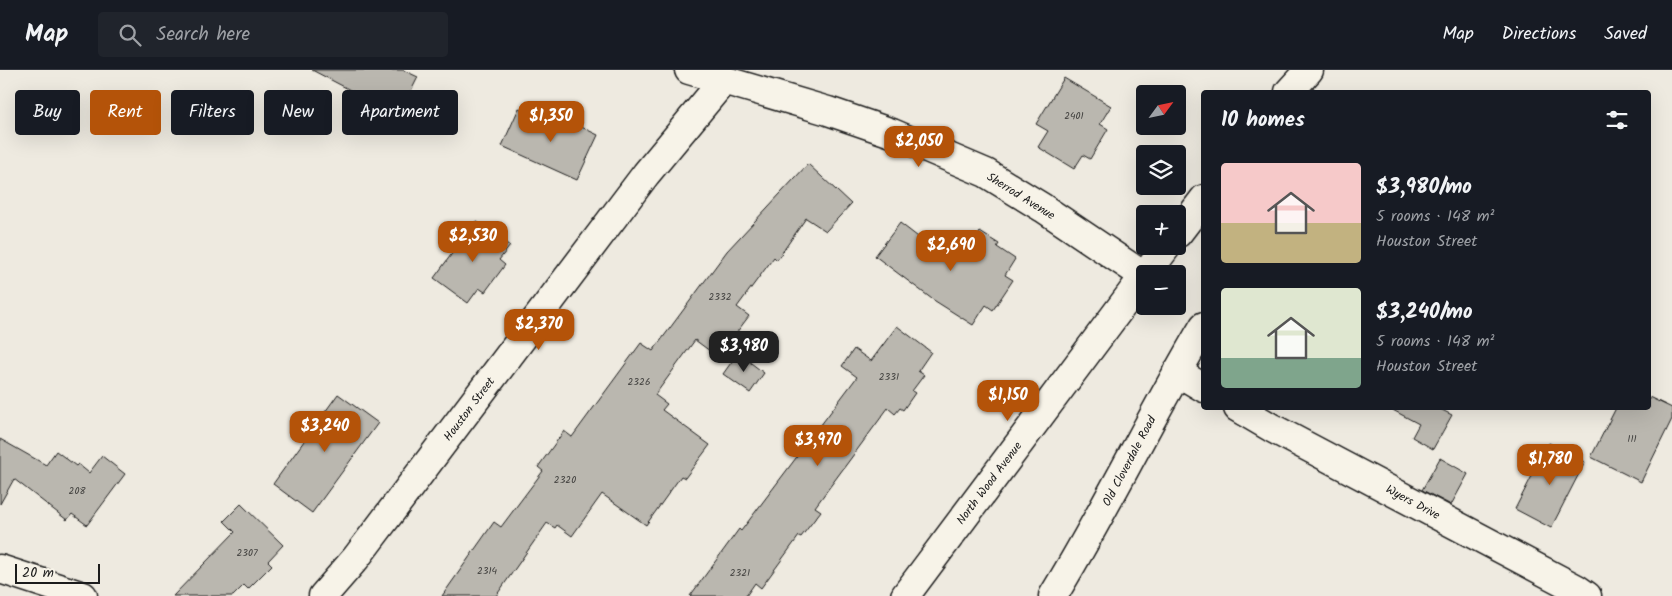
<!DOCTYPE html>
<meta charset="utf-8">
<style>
body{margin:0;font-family:Kalam,sans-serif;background:#20242c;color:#f1f3f6;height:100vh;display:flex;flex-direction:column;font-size:19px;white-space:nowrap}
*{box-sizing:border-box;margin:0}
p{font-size:16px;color:#9ea1a6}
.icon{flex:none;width:28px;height:28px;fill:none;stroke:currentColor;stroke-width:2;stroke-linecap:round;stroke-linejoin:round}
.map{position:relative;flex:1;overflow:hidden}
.drawer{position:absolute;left:1201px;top:20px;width:450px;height:320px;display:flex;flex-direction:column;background:#171b24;border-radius:5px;box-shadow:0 5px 20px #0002}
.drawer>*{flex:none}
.hud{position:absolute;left:15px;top:20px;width:475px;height:45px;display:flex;gap:10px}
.needle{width:32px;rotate:57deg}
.tools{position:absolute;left:1136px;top:15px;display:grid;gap:10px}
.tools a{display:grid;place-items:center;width:50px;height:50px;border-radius:5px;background:#171b24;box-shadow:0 5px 20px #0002;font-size:25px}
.scale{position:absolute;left:15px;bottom:12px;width:85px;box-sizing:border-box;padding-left:5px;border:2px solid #1c1c1c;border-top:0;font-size:14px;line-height:18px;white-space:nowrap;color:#1c1c1c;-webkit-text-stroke:4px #f7f3e8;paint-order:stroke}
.price{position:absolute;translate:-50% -42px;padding:0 11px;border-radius:10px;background:#b45309;color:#fff;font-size:16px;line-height:32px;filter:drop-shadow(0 1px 2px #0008)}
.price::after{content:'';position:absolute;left:50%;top:30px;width:15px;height:11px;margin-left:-8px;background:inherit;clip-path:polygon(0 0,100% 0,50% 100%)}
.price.current{background:#222;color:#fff}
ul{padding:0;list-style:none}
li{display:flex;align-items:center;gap:15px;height:125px;padding:0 20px}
li span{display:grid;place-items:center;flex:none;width:140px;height:100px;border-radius:5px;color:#555}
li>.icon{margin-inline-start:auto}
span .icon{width:60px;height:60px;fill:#fffc;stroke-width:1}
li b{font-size:21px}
h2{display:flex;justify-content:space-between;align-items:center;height:60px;padding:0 20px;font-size:21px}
.chip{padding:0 18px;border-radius:5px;background:#171b24;box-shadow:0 5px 20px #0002;font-size:18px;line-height:45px}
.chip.current{background:#b45309;color:#fff}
header{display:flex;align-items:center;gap:30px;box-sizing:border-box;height:70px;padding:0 25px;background:#171b24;border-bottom:1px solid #363941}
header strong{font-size:24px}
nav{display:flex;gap:28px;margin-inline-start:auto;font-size:18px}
.search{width:350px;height:45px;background:#20242c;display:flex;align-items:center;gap:12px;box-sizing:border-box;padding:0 18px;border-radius:5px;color:#9ea1a6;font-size:19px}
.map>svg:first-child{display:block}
</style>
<header>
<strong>Map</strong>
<div class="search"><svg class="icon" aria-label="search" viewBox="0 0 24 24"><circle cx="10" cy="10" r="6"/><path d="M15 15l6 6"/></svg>Search here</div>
<nav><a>Map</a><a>Directions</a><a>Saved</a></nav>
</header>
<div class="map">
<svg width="1672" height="526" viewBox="0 0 1672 526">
<rect width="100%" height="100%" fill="#eeeae0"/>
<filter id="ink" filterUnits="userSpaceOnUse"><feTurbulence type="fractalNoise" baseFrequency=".02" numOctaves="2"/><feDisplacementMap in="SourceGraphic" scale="10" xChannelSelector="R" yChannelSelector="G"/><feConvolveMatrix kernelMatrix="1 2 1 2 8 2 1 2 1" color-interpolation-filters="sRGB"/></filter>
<g filter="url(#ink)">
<!-- building -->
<g fill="#bab7af" stroke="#1c1c1c">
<path d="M312,0H403L418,7L400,43L376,31L375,33Z"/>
<path d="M1064,8L1111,36L1100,54L1108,59L1090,89L1083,85L1074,99L1038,77L1048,61L1036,54Z"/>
<path d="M519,38L565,59L569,51L598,65L577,110L502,76Z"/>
<path d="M808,94L851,134L826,161L806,148L777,190L774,187L737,237L749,246L718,287L695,270L655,325L667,334L662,340L710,375L685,408L681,406L646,455L602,424L572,466L557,455L555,458L547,453L496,526H442L494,452L501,457L543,401L538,397L564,361L572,367L641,273L653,281L727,181Z"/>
<path d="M476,151L510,176L499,190L505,195L485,222L479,218L468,233L434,208Z"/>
<path d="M900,153L948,190L955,178L966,184L980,162L999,174L997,177L1015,189L1005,205L1013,210L993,240L986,235L973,255L932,229L875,186Z"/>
<path d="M897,256L931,282L918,301L924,305L912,321L915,323L903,340L900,338L895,344L888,338L815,437L821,441L801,467L799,466L761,518L755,513L746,526H690L739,459L741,461L857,307L842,296L854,279L871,291Z"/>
<path d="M738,283L764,303L750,323L723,304Z"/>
<path d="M338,324L378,353L312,443L273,414Z"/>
<path d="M1649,327L1672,338V349L1641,412L1591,387L1616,338H1649Z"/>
<path d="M1389,338H1438L1452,345L1433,379L1412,367L1419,354Z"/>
<path d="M0,369L46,395L56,381L76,396L78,394L89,403L102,386L125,404L87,455L72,444L67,450L14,409L0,434Z"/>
<path d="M1549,373L1585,392L1551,458L1515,439Z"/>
<path d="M1440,388L1468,404L1451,435L1422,420Z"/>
<path d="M241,434L283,475L268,491L272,495L248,519L244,515L233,526H173L235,462L224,451Z"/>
</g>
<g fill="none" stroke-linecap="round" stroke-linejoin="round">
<!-- minor casing -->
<g stroke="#1c1c1c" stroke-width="31">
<g id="minor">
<path d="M689,0L828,41L892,63L986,103L1043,138L1144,206"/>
<path d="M1177,302L1204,318"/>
<path d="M1238,338L1272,358L1577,519L1587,526"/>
<path d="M0,499L83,526"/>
<path d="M323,526L356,488L646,104L724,10"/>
<path d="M1053,526C1107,438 1151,345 1204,256"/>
</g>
</g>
<!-- major casing -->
<g stroke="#1c1c1c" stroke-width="31">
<g id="major">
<path d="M1289,22L1309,0"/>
<path d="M1178,163L1204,129"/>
<path d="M1146,204L1167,176"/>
<path d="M905,526L1145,205"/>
</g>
</g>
<!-- minor -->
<use href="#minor" stroke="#f7f3e8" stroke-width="28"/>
<!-- major -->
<use href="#major" stroke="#f7f3e8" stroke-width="28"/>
</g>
</g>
<g text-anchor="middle" stroke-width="4" stroke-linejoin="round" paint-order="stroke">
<!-- number labels -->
<g font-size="10" fill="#444341">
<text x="1074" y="49">2401</text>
<text x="720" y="230">2332</text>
<text x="889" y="310">2331</text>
<text x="639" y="315">2326</text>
<text x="1632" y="372">111</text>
<text x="565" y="413">2320</text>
<text x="77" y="424">208</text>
<text x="247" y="486">2307</text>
<text x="487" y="504">2314</text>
<text x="740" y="506">2321</text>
</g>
<!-- street labels -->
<g font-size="12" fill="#1c1c1c" stroke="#f7f3e8">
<text transform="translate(1021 126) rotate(32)" y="4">Sherrod Avenue</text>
<text transform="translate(469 339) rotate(-53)" y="4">Houston Street</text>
<text transform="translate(1129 391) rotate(-62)" y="4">Old Cloverdale Road</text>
<text transform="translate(989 413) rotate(-53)" y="4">North Wood Avenue</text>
<text transform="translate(1413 432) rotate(28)" y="4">Wyers Drive</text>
</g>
</g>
</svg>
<div class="tools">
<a><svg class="needle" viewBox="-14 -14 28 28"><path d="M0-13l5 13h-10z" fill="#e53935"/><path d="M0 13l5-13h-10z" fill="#9ea1a6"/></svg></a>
<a><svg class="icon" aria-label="layers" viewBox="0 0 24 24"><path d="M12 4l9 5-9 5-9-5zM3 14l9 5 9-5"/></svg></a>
<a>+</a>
<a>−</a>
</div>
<div class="scale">20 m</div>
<b class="price" style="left:551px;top:73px">$1,350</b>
<b class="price" style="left:919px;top:98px">$2,050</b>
<b class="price" style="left:473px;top:193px">$2,530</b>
<b class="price" style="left:951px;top:202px">$2,690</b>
<b class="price" style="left:539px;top:281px">$2,370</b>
<b class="price current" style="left:744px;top:303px">$3,980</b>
<b class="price" style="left:1008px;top:352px">$1,150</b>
<b class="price" style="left:325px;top:383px">$3,240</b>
<b class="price" style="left:818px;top:397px">$3,970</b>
<b class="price" style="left:1550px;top:416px">$1,780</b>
<div class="hud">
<a class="chip">Buy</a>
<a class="chip current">Rent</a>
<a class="chip">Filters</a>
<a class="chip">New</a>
<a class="chip">Apartment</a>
</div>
<section class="drawer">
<h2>10 homes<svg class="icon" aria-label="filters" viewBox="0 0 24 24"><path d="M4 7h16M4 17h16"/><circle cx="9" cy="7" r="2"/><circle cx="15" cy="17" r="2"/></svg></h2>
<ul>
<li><span style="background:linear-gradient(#f6c9c9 60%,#c2b280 0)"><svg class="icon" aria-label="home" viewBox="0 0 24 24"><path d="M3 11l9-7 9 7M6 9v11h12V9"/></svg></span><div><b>$3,980/mo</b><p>5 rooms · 148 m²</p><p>Houston Street</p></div></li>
<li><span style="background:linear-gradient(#dfe7d0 70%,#7fa58c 0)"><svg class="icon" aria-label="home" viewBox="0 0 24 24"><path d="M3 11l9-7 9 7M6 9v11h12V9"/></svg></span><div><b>$3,240/mo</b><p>5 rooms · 148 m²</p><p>Houston Street</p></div></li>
</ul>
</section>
</div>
